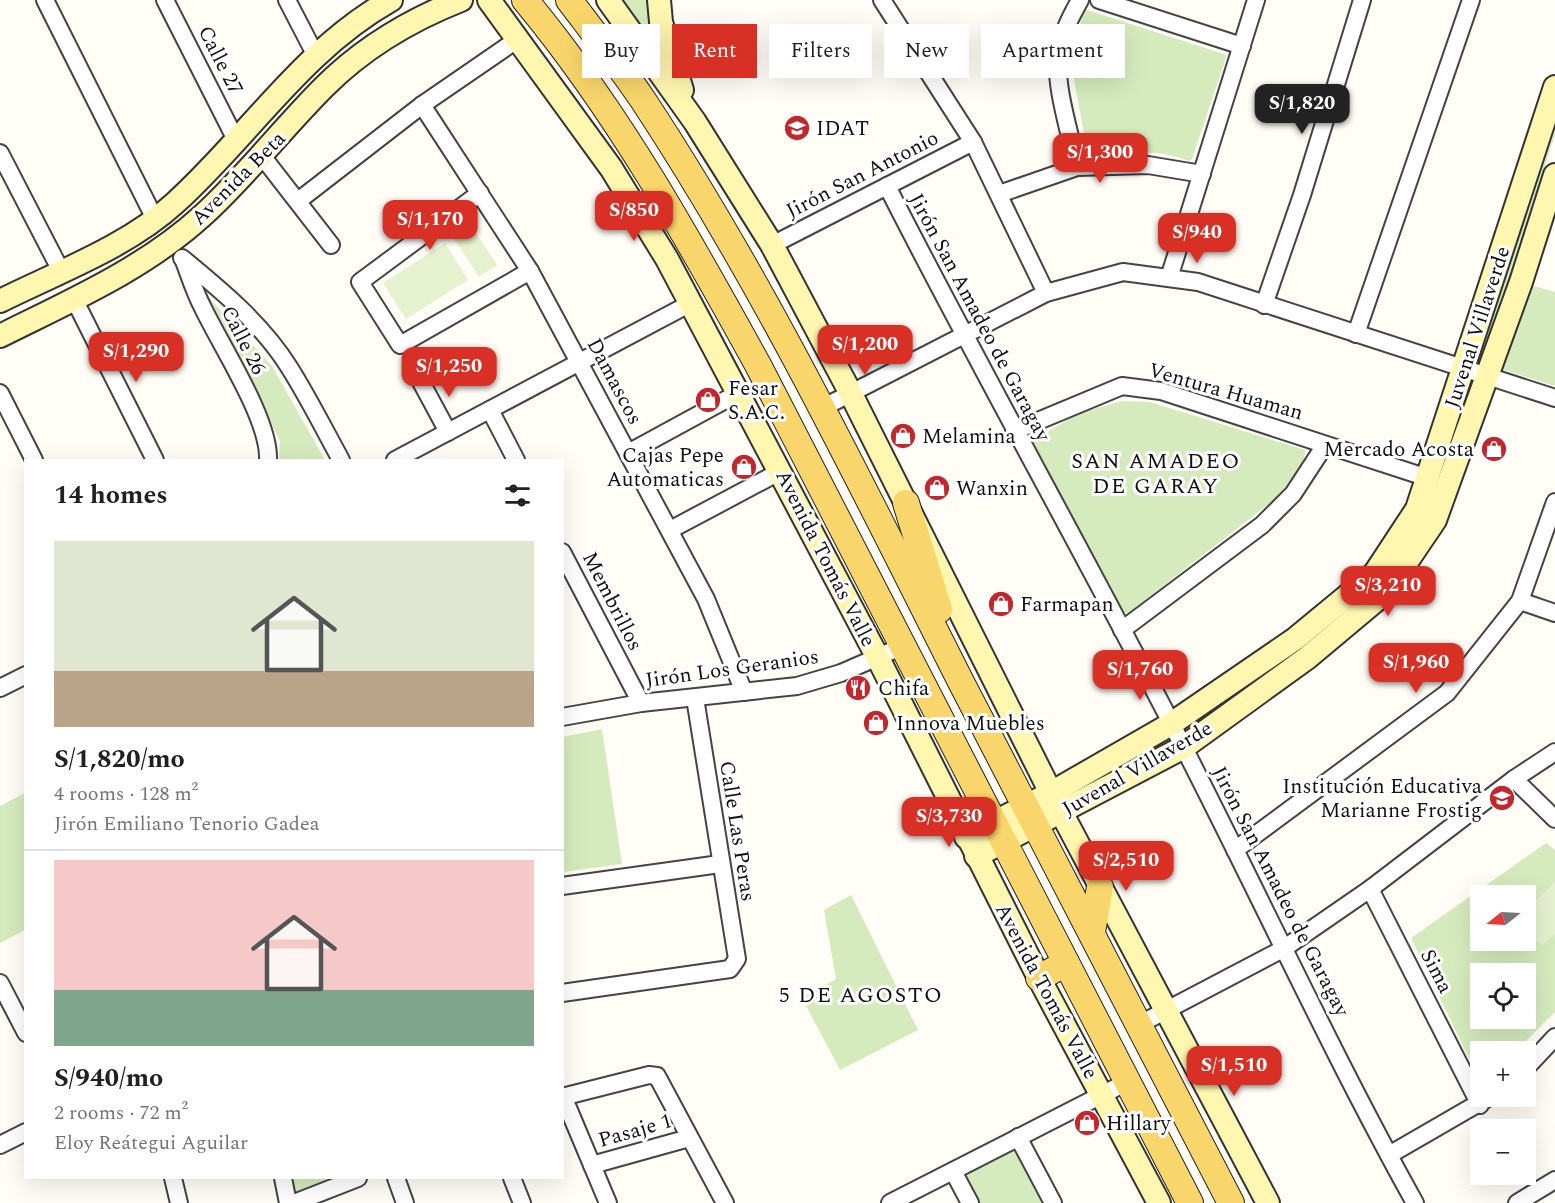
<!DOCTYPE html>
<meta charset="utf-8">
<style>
body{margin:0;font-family:Spectral,serif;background:#f2f2f2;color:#202124;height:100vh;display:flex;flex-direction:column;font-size:22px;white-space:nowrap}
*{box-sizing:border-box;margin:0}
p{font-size:20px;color:#757577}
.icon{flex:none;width:33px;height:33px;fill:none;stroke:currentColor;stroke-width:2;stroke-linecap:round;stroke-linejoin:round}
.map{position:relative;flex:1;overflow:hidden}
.details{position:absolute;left:24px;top:459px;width:540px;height:720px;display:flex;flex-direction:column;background:#fff;border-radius:0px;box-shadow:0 6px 24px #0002}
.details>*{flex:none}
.banner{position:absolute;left:582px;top:24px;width:570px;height:54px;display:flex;gap:12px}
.needle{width:39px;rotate:252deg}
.fabs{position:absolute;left:1470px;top:885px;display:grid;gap:12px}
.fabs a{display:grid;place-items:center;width:66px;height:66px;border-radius:0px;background:#fff;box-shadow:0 6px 24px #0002;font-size:30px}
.price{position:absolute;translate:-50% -51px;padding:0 14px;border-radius:12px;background:#d93025;color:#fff;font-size:20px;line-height:39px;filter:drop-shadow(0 2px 3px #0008)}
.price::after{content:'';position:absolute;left:50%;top:36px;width:18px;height:14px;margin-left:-9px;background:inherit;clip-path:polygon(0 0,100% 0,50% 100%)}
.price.current{background:#222;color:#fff}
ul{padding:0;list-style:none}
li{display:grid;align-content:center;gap:12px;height:318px;padding:0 30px}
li+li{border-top:2px solid #e0e0e0}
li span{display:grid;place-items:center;height:186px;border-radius:0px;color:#555}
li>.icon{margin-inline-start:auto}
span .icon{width:108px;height:108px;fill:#fffc;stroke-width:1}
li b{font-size:26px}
h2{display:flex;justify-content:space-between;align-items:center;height:72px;padding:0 30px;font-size:26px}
.tag{padding:0 21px;border-radius:0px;background:#fff;box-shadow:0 6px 24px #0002;font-size:21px;line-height:54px}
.tag.current{background:#d93025;color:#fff}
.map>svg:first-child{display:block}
</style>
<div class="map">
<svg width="1555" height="1203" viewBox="0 0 1555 1203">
<rect width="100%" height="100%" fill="#fffdf5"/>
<!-- green -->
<g fill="#d5ebbd" fill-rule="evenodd">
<path d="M617,0H652L665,61Z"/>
<path d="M1084,9L1227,55L1192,159L1189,161C1159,149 1120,151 1088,156L1073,74V56Z"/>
<path d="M1555,105V134L1484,359L1476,358Z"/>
<path d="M1530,285L1555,292V386L1501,369Z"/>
<path d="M203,291L272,366L325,460H279L280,441Z"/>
<path d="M1123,401L1150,402L1305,450L1304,459L1279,496L1128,613L1123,612L1032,441L1079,413Z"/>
<path d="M602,729L622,864L563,872V737Z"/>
<path d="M25,793V930L0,943V806Z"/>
<path d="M1546,843L1555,850V1012L1516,1051L1480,1052V1081L1411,938ZM1480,896H1526V940H1480ZM1480,974H1526V1018H1480Z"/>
<path d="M851,895L918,1030L840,1070L802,998L836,979L824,910Z"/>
<path d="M1018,1149L1047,1203H977L963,1176Z"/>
<path d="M290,1178H341L295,1195Z"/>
</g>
<!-- pitch -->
<g fill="#e6f2cf">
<path d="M472,227L497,265L479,277L454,239Z"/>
<path d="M445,243L468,280L406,319L383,283Z"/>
<path d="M1555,882V934L1542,946L1526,928V910Z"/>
</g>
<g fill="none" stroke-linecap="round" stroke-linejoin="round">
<!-- street casing -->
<g stroke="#444" stroke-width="20">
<g id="street">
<path d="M45,0L155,219"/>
<path d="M165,0L236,140"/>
<path d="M287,0L315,54"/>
<path d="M882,0L973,142L1046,293"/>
<path d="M1099,0L1242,46"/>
<path d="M422,105L530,271L706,599L744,692"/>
<path d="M0,153L61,271"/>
<path d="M262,156L331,245"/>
<path d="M1077,167C1071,135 1053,83 1059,52C1062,33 1071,16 1080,0"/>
<path d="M887,186C983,375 1087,558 1183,746C1261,898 1332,1054 1415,1203"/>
<path d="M480,193L360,282L400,345L530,271"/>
<path d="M999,194L1077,167L1148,165L1202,174"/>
<path d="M298,201L422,105L518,39"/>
<path d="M772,245L973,142"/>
<path d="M182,258C221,290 262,324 289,367C308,397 324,429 341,460"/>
<path d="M184,261C190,277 195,293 203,308C221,346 270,420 268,460"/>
<path d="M1169,278L1256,0"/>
<path d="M74,299L155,460"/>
<path d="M1264,305L1302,195L1362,0"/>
<path d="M1356,334L1471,0"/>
<path d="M420,380L448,432"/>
<path d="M0,393L34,460"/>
<path d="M824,407L1046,293L1123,272L1198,282L1555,398"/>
<path d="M490,410L516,460"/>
<path d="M1014,431L1122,386L1161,391L1428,478"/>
<path d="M628,453L740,392"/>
<path d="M395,460L691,303"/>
<path d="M670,530L781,471"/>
<path d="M562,552L641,703"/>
<path d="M1520,601L1555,613"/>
<path d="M1122,630L1262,525L1293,494L1325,445"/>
<path d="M0,688L26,675"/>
<path d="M562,717L641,703L797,686L841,673L903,646"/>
<path d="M1514,779L1555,819"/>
<path d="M1235,850L1447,693L1520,601L1555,502"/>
<path d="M562,886L720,864"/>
<path d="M1370,889L1480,1105"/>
<path d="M0,983L26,1033"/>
<path d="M562,993L730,969L737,959L695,698"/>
<path d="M1140,1024L1283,949L1370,889L1514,779L1555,752"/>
<path d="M1526,1068L1555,1037"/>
<path d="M563,1096L608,1203"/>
<path d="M562,1097L649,1075L657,1076L725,1203"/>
<path d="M1018,1137L1053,1203"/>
<path d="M0,1145L26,1132"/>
<path d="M1389,1155L1491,1096"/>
<path d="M592,1165L689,1138"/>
<path d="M953,1171L970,1203"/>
<path d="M173,1178L179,1203"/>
<path d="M283,1178L288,1203"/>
<path d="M396,1178L405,1203"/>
<path d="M512,1178L522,1203"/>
<path d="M294,1203L358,1178"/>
<path d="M890,1203L1127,1082"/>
<path d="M1517,1203L1555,1180"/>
</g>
</g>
<!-- secondary casing -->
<g stroke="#333" stroke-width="26">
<g id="secondary">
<path d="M489,0L611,168L667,259L878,658L1039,978L1159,1203"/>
<path d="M608,0L695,122L772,245L850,392L1051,793L1268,1203"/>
<path d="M659,0L661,22L682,90"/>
<path d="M0,301C58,272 127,247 175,203C249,136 302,50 391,0"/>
<path d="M0,336C70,301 144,269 202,216C246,176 282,129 324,87C362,49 410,20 461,0"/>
<path d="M966,837L1051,793L1171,724L1295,639L1375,573L1417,509L1555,87"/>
<path d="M976,856L1184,747L1307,658L1387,591L1435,520L1521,282L1555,175"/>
</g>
</g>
<!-- primary casing -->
<g stroke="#222" stroke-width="28">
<g id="primary">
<path d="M525,0C618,112 688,238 758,365L1190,1203"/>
<path d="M569,0C594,33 620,66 643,100C765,285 861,484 961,682C1050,856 1142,1029 1231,1203"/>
<path d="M906,503L939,610"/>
<path d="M1092,932L1100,887"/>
<path d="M1039,978L1066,963"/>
</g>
</g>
<!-- street -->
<use href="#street" stroke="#fff" stroke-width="16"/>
<!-- secondary -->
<use href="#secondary" stroke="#fff6b0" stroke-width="22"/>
<!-- primary -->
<use href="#primary" stroke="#f9d66b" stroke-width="26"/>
</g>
<!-- icons -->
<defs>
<g id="university-disc" transform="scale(1.35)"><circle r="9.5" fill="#c4262e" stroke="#fff"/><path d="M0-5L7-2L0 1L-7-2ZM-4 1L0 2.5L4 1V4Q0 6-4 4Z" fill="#fff"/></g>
<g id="shop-disc" transform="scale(1.35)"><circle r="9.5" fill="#c4262e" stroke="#fff"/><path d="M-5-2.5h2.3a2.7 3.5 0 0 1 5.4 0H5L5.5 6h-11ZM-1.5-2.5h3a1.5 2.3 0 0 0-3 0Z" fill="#fff"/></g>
<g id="restaurant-disc" transform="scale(1.35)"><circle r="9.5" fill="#c4262e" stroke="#fff"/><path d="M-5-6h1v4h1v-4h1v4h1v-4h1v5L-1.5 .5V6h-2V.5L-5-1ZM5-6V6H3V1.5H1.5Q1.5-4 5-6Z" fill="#fff"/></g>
<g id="school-disc" transform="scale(1.35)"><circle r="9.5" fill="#c4262e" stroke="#fff"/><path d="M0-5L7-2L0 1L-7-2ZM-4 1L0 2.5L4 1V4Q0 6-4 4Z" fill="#fff"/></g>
</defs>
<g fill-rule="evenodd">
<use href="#university-disc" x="797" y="128"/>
<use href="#shop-disc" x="708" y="400"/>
<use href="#shop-disc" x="903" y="436"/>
<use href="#shop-disc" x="1494" y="449"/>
<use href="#shop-disc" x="744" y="467"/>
<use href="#shop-disc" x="937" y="488"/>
<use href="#shop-disc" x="1001" y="604"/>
<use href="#restaurant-disc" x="858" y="688"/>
<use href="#shop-disc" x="876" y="723"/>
<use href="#school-disc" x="1502" y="798"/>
<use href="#shop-disc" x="1087" y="1123"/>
</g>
<g text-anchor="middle" stroke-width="6" stroke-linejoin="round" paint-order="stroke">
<!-- street labels -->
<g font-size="21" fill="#111" stroke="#fff">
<text transform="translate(221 60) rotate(63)" y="7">Calle 27</text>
<text transform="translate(862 174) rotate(-27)" y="7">Jirón San Antonio</text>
<text transform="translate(238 178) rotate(-45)" y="7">Avenida Beta</text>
<text transform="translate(980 317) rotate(62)" y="7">Jirón San Amadeo de Garagay</text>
<text transform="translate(1477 327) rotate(-72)" y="7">Juvenal Villaverde</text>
<text transform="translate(244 340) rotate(63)" y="7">Calle 26</text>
<text transform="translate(615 381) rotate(62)" y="7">Damascos</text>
<text transform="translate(1226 391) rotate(16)" y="7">Ventura Huaman</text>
<text transform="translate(826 558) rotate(63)" y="7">Avenida Tomás Valle</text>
<text transform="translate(613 601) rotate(63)" y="7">Membrillos</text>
<text transform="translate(732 668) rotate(-8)" y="7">Jirón Los Geranios</text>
<text transform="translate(1137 768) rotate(-30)" y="7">Juvenal Villaverde</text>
<text transform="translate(738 831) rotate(81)" y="7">Calle Las Peras</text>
<text transform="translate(1281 891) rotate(63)" y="7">Jirón San Amadeo de Garagay</text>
<text transform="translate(1437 971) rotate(63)" y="7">Sima</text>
<text transform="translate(1047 991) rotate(62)" y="7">Avenida Tomás Valle</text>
<text transform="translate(635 1130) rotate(-16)" y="7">Pasaje 1</text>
</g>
<!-- poi labels -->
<g font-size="21" fill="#111" stroke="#fff" text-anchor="start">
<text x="816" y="135">IDAT</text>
<text x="728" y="395">Fesar<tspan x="728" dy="24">S.A.C.</tspan></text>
<text x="922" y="443">Melamina</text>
<text x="1474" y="456" text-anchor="end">Mercado Acosta</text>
<text x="724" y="462" text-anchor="end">Cajas Pepe<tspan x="724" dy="24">Automaticas</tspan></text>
<text x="956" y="495">Wanxin</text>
<text x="1020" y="611">Farmapan</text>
<text x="878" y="695">Chifa</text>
<text x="896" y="730">Innova Muebles</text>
<text x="1482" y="793" text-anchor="end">Institución Educativa<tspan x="1482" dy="24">Marianne Frostig</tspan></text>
<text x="1106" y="1130">Hillary</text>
</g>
<!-- neighbourhood labels -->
<g font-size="22" letter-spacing="1.5" fill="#111" stroke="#fff">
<text x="1156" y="468">SAN AMADEO<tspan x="1156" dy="25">DE GARAY</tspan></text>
<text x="861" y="1002">5 DE AGOSTO</text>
</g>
</g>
</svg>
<div class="fabs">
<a><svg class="needle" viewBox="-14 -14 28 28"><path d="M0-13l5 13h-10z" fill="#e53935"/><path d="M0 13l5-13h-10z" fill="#757577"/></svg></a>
<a><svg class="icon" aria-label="locate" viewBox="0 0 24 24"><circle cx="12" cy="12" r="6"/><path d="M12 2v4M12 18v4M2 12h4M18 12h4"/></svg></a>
<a>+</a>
<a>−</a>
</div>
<b class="price current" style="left:1302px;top:135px">S/1,820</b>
<b class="price" style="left:1100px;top:184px">S/1,300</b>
<b class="price" style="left:634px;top:242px">S/850</b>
<b class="price" style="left:430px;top:251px">S/1,170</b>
<b class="price" style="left:1197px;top:264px">S/940</b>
<b class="price" style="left:865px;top:376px">S/1,200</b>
<b class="price" style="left:136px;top:383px">S/1,290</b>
<b class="price" style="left:449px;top:398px">S/1,250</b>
<b class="price" style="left:1388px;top:617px">S/3,210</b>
<b class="price" style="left:1416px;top:694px">S/1,960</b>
<b class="price" style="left:1140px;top:701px">S/1,760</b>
<b class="price" style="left:949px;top:848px">S/3,730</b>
<b class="price" style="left:1126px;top:892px">S/2,510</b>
<b class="price" style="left:1234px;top:1097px">S/1,510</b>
<div class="banner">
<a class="tag">Buy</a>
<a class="tag current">Rent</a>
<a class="tag">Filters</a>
<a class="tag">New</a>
<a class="tag">Apartment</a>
</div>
<section class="details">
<h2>14 homes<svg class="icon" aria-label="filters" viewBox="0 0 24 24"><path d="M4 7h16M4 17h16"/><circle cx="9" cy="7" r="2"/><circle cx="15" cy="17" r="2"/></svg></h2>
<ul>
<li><span style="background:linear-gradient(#dfe7d0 70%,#b9a48a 0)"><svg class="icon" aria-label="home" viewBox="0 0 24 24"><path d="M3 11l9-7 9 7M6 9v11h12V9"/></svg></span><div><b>S/1,820/mo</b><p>4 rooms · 128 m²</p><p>Jirón Emiliano Tenorio Gadea</p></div></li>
<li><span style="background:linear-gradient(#f6c9c9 70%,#7fa58c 0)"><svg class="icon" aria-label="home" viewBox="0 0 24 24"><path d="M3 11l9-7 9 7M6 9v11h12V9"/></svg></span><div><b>S/940/mo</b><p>2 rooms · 72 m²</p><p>Eloy Reátegui Aguilar</p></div></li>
</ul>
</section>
</div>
